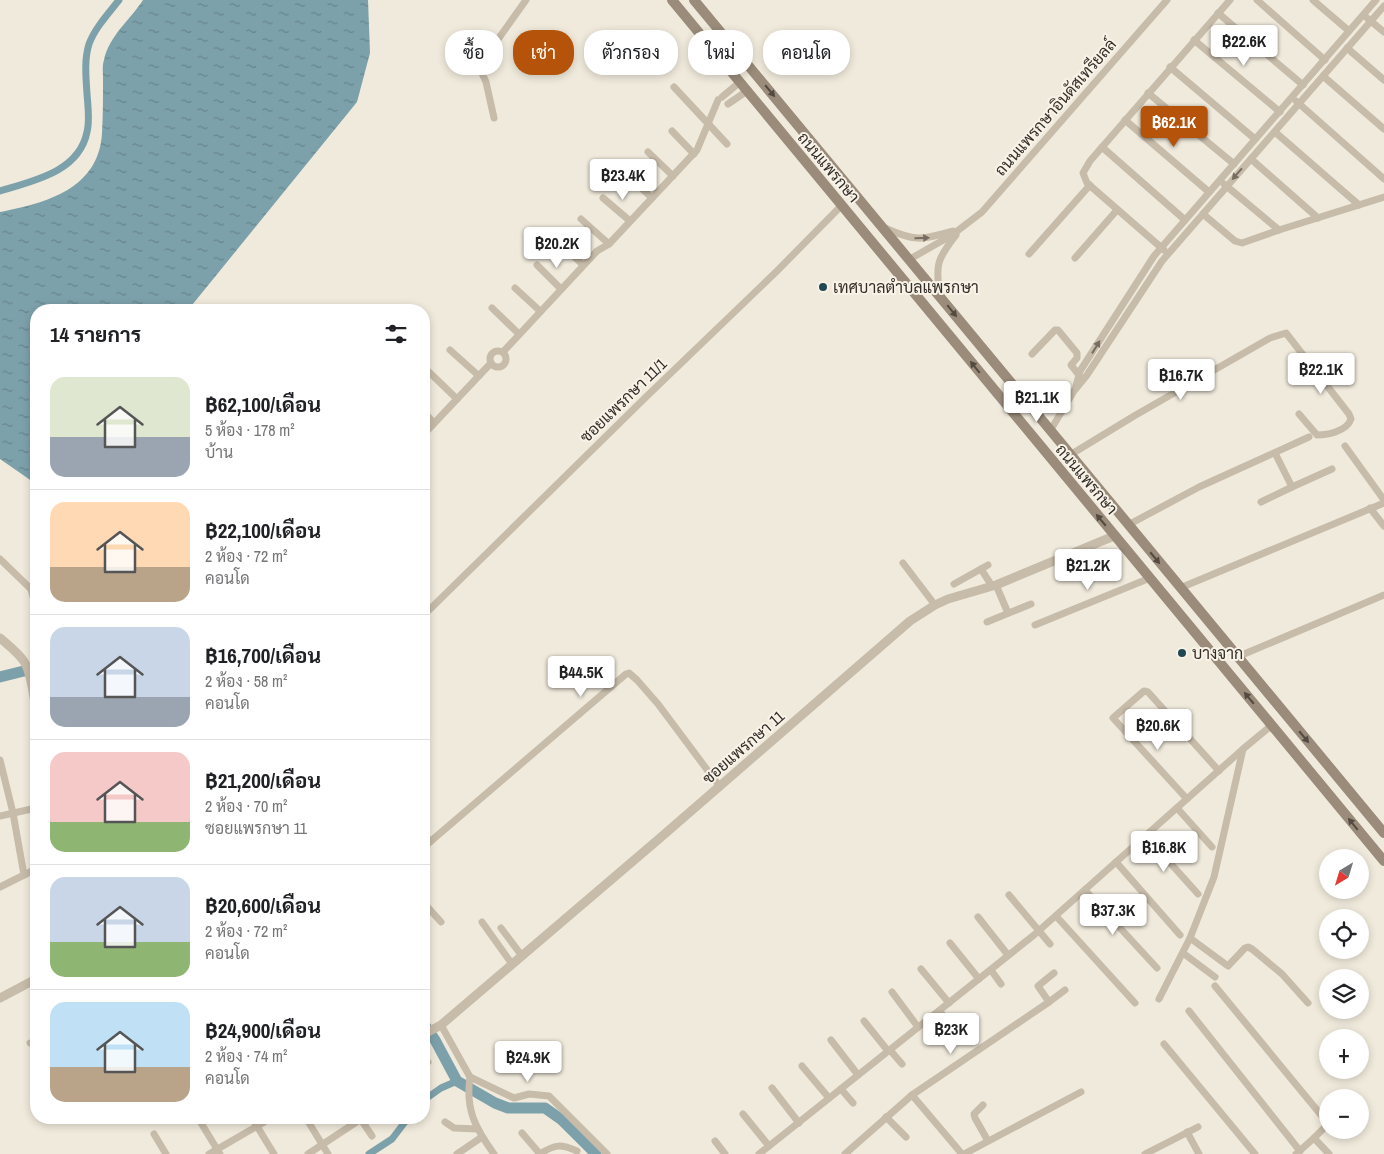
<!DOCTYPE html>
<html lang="th">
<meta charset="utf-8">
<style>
body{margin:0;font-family:"Archivo Narrow",Sarabun,sans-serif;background:#f2f2f2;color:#202124;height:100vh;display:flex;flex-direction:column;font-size:19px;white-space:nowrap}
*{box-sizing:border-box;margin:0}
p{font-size:16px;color:#757577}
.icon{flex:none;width:28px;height:28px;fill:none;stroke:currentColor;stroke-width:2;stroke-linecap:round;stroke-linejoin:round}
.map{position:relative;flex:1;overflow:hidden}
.details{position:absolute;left:30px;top:304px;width:400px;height:820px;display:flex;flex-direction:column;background:#fff;border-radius:20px;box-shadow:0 2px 8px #0003}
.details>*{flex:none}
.guide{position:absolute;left:445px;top:30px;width:475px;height:45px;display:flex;gap:10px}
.needle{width:32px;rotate:218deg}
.buttons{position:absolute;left:1319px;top:849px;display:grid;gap:10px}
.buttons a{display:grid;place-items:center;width:50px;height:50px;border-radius:50%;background:#fff;box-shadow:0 2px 8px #0003;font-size:25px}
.price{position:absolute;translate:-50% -42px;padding:0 11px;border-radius:5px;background:#fff;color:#222;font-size:16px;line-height:32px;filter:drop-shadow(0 1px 2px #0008)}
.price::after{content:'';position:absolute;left:50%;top:30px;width:15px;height:11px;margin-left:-8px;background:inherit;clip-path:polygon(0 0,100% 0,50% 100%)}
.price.active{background:#b45309;color:#fff}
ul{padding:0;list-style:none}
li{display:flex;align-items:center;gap:15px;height:125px;padding:0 20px}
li+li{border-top:1px solid #e0e0e0}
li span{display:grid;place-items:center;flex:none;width:140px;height:100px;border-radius:15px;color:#555}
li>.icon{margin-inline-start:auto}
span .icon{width:60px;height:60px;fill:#fffc;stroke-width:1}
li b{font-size:21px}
h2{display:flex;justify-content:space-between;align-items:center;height:60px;padding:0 20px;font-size:21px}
.pill{padding:0 18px;border-radius:20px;background:#fff;box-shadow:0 2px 8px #0003;font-size:18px;line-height:45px}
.pill.active{background:#b45309;color:#fff}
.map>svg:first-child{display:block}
</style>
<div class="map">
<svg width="1384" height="1154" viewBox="0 0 1384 1154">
<defs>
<pattern id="water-ripples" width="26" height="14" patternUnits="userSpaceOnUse" patternTransform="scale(1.25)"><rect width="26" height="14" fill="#7da1ab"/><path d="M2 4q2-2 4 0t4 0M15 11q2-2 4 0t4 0" fill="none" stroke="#67848b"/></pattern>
</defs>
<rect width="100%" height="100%" fill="#f0eadc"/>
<!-- water -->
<path fill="url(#water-ripples)" d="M143,0H368L370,53L357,102L188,310H36V484L0,459V212C46,203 99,189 102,133C103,115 103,97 103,79C103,73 102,66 104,60C109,36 130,20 143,0Z"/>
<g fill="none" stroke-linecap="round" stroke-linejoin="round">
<!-- canal -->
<g stroke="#7da1ab" stroke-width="7">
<path d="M0,191C33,181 79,172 87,132C90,120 88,107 87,94C86,78 84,60 89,44C95,28 108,14 119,0"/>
<path d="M424,1100L441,1088L457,1081"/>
<path d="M369,1154L392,1139L408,1118"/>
</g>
<!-- river -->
<g stroke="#7da1ab" stroke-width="11">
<path d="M0,677L36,668"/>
<path d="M424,1024L435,1040L457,1081L495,1103L508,1108H545L562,1120L596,1154"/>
</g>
<!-- minor -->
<g stroke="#c7bba9" stroke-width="7">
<path d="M1257,0L1325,60"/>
<path d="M1313,0L1349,31"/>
<path d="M1218,13L1303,85"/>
<path d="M1367,18L1384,32"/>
<path d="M1194,40L1280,112"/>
<path d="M1347,48L1384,80"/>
<path d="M1170,67L1255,139"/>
<path d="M1323,76L1384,129"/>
<path d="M674,87L727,144"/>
<path d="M1148,93L1234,164"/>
<path d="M722,97L740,82"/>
<path d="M1296,101L1384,179"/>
<path d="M728,104L747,91"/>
<path d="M494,118L486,82L481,71V63L526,0"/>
<path d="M1125,120L1209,192"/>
<path d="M672,131L694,154"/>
<path d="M1275,132L1359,205"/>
<path d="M1102,147L1185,220"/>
<path d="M648,152L673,176"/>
<path d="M1251,159L1318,218"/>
<path d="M627,175L652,198"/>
<path d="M1224,184L1279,230"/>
<path d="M603,198L630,221"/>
<path d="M1203,214L1235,241L1242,243L1279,230L1384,197"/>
<path d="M581,219L609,244"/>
<path d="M885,228C916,242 921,240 953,231"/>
<path d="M558,241L583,265"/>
<path d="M1164,250L1087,183L1083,173L1090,161L1230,0"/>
<path d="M1029,254L1090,185"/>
<path d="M1075,258L1117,210"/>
<path d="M910,259L952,235L982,212L1167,0"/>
<path d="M537,265L561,289"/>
<path d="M515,288L540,311"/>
<path d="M940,296C935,265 937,259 956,235"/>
<path d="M492,308L519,334"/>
<path d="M450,350L479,376"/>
<circle cx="498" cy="359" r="8"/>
<path d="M503,352L597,251L609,244L697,150L718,100"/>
<path d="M1032,354L1055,330H1058L1077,353V358L1071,365L1079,375"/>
<path d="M429,372L457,399"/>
<path d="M1076,386L1080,371L1154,256L1376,0"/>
<path d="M1038,387L1062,411"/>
<path d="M424,412L434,423"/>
<path d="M1050,431L1074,391L1087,375L1162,261L1384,6"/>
<path d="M424,434L491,363"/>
<path d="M1345,446L1384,500"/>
<path d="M1275,453L1292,487L1332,469"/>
<path d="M1070,455L1134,416L1270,338L1286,333L1349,414L1351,419C1347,431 1328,435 1317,435L1299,414"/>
<path d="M1261,502L1292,487"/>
<path d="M1370,508L1384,526"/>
<path d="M1128,525L1199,487L1309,437"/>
<path d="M0,559L36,594"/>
<path d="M903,563L935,605"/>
<path d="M981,569L992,586"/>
<path d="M954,584L988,565"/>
<path d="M996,585L1008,613"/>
<path d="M1180,588L1384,503"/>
<path d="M31,589L36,609"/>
<path d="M424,615L647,396L777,271L842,205"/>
<path d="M987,622L1031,604"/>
<path d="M1035,625L1150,578"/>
<path d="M1237,657L1384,595"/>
<path d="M1243,749L1214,877L1190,938L1228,966L1245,948L1248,947L1252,949L1282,974L1308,1003"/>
<path d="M0,760L13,813L24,875"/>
<path d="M1187,799L1113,718L1144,691L1148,692L1219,771"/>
<path d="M1177,808L1212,847"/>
<path d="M0,816L36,808"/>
<path d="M424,834L430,842"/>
<path d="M1146,836L1198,894"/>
<path d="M424,847L626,674L629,673L637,680L658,704L720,787"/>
<path d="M1116,862L1180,935"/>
<path d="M0,887L36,869"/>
<path d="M1085,890L1157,968"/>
<path d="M1009,895L1050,944"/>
<path d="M424,903L441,922"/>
<path d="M1056,916L1135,1003"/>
<path d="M978,917L1008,955"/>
<path d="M482,922L512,964"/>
<path d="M501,928L522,956"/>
<path d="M950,943L979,979"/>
<path d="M1183,953L1215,977"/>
<path d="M921,969L949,1003"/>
<path d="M991,970L1001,984"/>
<path d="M1215,986L1326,1121L1325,1127L1314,1138"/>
<path d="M892,992L918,1027"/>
<path d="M1159,999L1190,938"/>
<path d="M1049,1002L1065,990"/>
<path d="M939,1011L952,1025"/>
<path d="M1189,1011L1300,1151"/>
<path d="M864,1021L888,1051"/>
<path d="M441,1025L470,1077L514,1098L529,1094L549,1096L607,1154"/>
<path d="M831,1040L858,1075"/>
<path d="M30,1043L36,1041"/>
<path d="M1164,1044L1255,1154"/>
<path d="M890,1050L902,1064"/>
<path d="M424,1065L428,1062"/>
<path d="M802,1066L829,1098"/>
<path d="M470,1077C465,1110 476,1129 494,1154"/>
<path d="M772,1088L799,1123"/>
<path d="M841,1089L853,1103"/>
<path d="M912,1095L962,1154"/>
<path d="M983,1105L974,1114L975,1118L988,1141"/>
<path d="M743,1114L769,1146"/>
<path d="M886,1117L906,1137"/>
<path d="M198,1118L220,1154"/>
<path d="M252,1118L274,1154"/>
<path d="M306,1118L328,1154"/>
<path d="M360,1118L372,1136"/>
<path d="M445,1122L454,1128L477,1129"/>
<path d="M1187,1132L1199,1154"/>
<path d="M522,1133L540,1154"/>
<path d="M154,1134L166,1154"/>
<path d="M715,1141L725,1154"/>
<path d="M209,1154L271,1118"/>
<path d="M308,1154L361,1119"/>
<path d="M457,1154L482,1137"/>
<path d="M540,1154C555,1144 561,1144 577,1151"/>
<path d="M759,1154L1034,935L1243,749L1272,725"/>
<path d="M845,1154L912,1095L1049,1002L1038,986L1054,973"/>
<path d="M964,1154L1081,1092"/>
<path d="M1145,1154L1198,1127"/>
<path d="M1296,1154L1314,1138L1329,1154"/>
</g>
<!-- tertiary -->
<g stroke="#c7bba9" stroke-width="9">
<path d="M0,638C8,645 19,653 25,663C32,676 33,694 36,709"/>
<path d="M0,998L36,979"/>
<path d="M424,1034L441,1025L660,838L910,621L935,605L948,599L996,585L1114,536"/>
</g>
<!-- secondary -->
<g stroke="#9a8b7a" stroke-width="10">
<path d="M672,0L1384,861"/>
<path d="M694,0L1384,833"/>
</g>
</g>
<!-- one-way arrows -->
<defs><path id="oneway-solid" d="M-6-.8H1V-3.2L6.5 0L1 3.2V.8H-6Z" transform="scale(1.25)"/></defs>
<g fill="#534a41">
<use href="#oneway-solid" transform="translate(770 91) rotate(50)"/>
<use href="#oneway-solid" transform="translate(952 311) rotate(51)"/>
<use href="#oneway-solid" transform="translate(975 367) rotate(-129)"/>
<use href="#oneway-solid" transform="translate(1101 520) rotate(-130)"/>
<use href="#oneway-solid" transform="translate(1155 558) rotate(50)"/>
<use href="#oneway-solid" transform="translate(1249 698) rotate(-130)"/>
<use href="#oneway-solid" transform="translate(1304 737) rotate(50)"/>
<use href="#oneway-solid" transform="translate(1353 824) rotate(-129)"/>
</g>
<g fill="#776d62">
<use href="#oneway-solid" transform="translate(1237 174) rotate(131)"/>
<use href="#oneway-solid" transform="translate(922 238) rotate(-2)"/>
<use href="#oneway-solid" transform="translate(1096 347) rotate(-58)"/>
</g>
<!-- markers -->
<g fill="#214753" stroke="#f8f3e8" stroke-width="2">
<circle cx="823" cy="287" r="5"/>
<circle cx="1182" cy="653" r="5"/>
</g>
<g text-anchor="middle" stroke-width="4" stroke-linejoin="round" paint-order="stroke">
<!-- street labels -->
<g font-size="16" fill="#352e28" stroke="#f8f3e8">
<text transform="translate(1055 107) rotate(-49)" y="6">ถนนแพรกษาอินดัสเทรียลล์</text>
<text transform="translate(829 167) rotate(50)" y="6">ถนนแพรกษา</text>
<text transform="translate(623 400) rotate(-44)" y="6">ซอยแพรกษา 11/1</text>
<text transform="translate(1087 479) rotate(50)" y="6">ถนนแพรกษา</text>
<text transform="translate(743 747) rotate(-41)" y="6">ซอยแพรกษา 11</text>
</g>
<!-- poi labels -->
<g font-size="16" fill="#352e28" stroke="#f8f3e8" text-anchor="start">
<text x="833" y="293">เทศบาลตำบลแพรกษา</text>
<text x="1192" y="659">บางจาก</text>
</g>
</g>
</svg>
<div class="buttons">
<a><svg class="needle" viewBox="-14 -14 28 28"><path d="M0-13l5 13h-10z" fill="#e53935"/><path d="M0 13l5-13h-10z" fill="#757577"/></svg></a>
<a><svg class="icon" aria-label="locate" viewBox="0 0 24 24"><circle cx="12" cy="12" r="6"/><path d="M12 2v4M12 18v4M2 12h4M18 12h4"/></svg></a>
<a><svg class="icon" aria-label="layers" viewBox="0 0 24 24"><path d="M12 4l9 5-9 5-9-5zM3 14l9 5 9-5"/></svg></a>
<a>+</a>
<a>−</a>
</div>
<b class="price" style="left:1244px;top:67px">฿22.6K</b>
<b class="price active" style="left:1174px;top:148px">฿62.1K</b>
<b class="price" style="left:623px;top:201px">฿23.4K</b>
<b class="price" style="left:557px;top:269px">฿20.2K</b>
<b class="price" style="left:1321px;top:395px">฿22.1K</b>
<b class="price" style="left:1181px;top:401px">฿16.7K</b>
<b class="price" style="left:1037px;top:423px">฿21.1K</b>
<b class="price" style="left:1088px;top:591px">฿21.2K</b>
<b class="price" style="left:581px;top:698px">฿44.5K</b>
<b class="price" style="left:1158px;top:751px">฿20.6K</b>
<b class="price" style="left:1164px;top:873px">฿16.8K</b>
<b class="price" style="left:1113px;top:936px">฿37.3K</b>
<b class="price" style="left:951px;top:1055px">฿23K</b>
<b class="price" style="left:528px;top:1083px">฿24.9K</b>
<div class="guide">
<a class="pill">ซื้อ</a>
<a class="pill active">เช่า</a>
<a class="pill">ตัวกรอง</a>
<a class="pill">ใหม่</a>
<a class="pill">คอนโด</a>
</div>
<section class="details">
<h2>14 รายการ<svg class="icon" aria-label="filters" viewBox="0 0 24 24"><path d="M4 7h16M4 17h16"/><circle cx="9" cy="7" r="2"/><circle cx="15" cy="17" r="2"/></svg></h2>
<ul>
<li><span style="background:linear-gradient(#dfe7d0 60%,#9aa5b1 0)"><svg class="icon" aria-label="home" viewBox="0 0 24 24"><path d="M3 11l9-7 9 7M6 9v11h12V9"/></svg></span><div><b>฿62,100/เดือน</b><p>5 ห้อง · 178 m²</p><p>บ้าน</p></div></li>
<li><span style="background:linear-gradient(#ffd9b3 65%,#b9a48a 0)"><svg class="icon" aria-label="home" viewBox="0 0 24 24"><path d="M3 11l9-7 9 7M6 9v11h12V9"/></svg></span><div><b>฿22,100/เดือน</b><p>2 ห้อง · 72 m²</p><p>คอนโด</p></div></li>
<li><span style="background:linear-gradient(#c9d6e8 70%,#9aa5b1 0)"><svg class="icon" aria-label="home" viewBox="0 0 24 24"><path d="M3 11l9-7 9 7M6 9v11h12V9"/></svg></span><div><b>฿16,700/เดือน</b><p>2 ห้อง · 58 m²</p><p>คอนโด</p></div></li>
<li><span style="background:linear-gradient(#f6c9c9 70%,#8fb573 0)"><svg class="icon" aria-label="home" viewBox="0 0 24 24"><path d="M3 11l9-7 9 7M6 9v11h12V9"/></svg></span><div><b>฿21,200/เดือน</b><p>2 ห้อง · 70 m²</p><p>ซอยแพรกษา 11</p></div></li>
<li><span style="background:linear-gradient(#c9d6e8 65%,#8fb573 0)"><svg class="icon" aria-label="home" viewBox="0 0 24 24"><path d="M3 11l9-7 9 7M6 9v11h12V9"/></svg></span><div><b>฿20,600/เดือน</b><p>2 ห้อง · 72 m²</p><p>คอนโด</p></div></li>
<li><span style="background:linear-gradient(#bfe0f5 65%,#b9a48a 0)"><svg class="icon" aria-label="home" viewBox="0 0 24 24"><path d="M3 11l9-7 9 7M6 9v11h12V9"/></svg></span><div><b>฿24,900/เดือน</b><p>2 ห้อง · 74 m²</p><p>คอนโด</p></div></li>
</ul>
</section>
</div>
